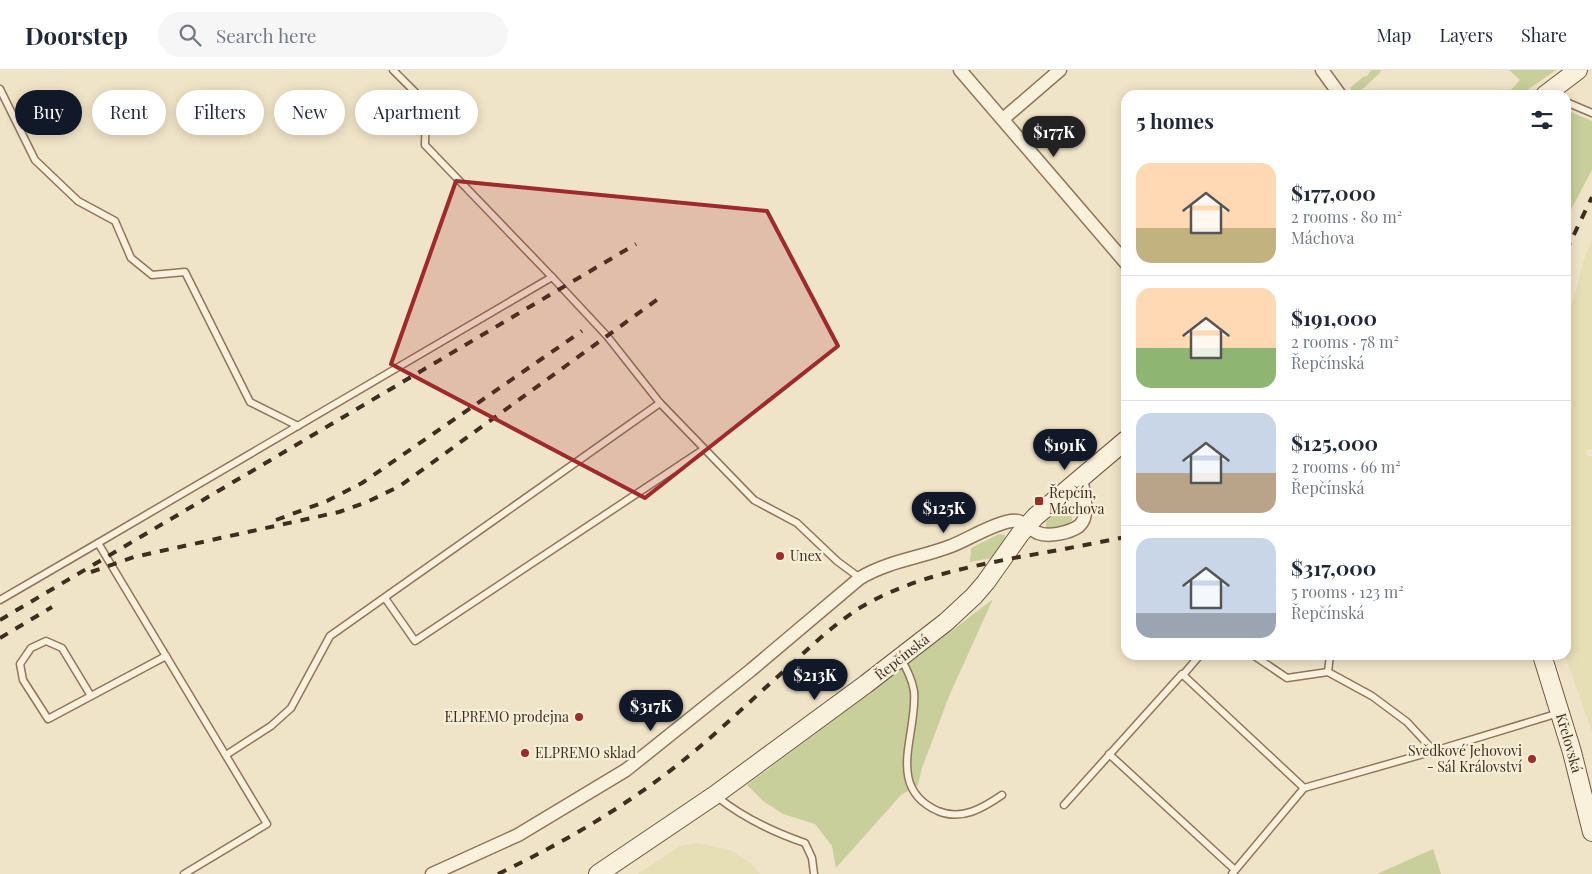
<!DOCTYPE html>
<meta charset="utf-8">
<style>
body{margin:0;font-family:"Playfair Display",serif;background:#f6f6f7;color:#1f2937;height:100vh;display:flex;flex-direction:column;font-size:19px;white-space:nowrap}
*{box-sizing:border-box;margin:0}
p{font-size:16px;color:#747a83}
.icon{flex:none;width:28px;height:28px;fill:none;stroke:currentColor;stroke-width:2;stroke-linecap:round;stroke-linejoin:round}
.map{position:relative;flex:1;overflow:hidden}
.drawer{position:absolute;left:1121px;top:20px;width:450px;height:570px;display:flex;flex-direction:column;background:#fff;border-radius:15px;box-shadow:0 2px 12px #0003}
.drawer>*{flex:none}
.top-card{position:absolute;left:15px;top:20px;width:475px;height:45px;display:flex;gap:10px}
.price{position:absolute;translate:-50% -42px;padding:0 11px;border-radius:18px;background:#111827;color:#fff;font-size:16px;line-height:32px;filter:drop-shadow(0 1px 2px #0008)}
.price::after{content:'';position:absolute;left:50%;top:30px;width:15px;height:11px;margin-left:-8px;background:inherit;clip-path:polygon(0 0,100% 0,50% 100%)}
.price.on{background:#222;color:#fff}
ul{padding:0;list-style:none}
li{display:flex;align-items:center;gap:15px;height:125px;padding:0 15px}
li+li{border-top:1px solid #e0e1e3}
li span{display:grid;place-items:center;flex:none;width:140px;height:100px;border-radius:15px;color:#555}
li>.icon{margin-inline-start:auto}
span .icon{width:60px;height:60px;fill:#fffc;stroke-width:1}
li b{font-size:21px}
h2{display:flex;justify-content:space-between;align-items:center;height:60px;padding:0 15px;font-size:21px}
.tag{padding:0 18px;border-radius:22px;background:#fff;box-shadow:0 2px 12px #0003;font-size:18px;line-height:45px}
.tag.on{background:#111827;color:#fff}
header{display:flex;align-items:center;gap:30px;box-sizing:border-box;height:70px;padding:0 25px;background:#fff;border-bottom:1px solid #e0e1e3}
header strong{font-size:24px}
nav{display:flex;gap:28px;margin-inline-start:auto;font-size:18px}
.search{width:350px;height:45px;background:#f6f6f7;display:flex;align-items:center;gap:12px;box-sizing:border-box;padding:0 18px;border-radius:28px;color:#747a83;font-size:19px}
.map>svg:first-child{display:block}
</style>
<header>
<strong>Doorstep</strong>
<div class="search"><svg class="icon" aria-label="search" viewBox="0 0 24 24"><circle cx="10" cy="10" r="6"/><path d="M15 15l6 6"/></svg>Search here</div>
<nav><a>Map</a><a>Layers</a><a>Share</a></nav>
</header>
<div class="map">
<svg width="1592" height="804" viewBox="0 0 1592 804">
<rect width="100%" height="100%" fill="#f0e4c8"/>
<!-- farmland -->
<g fill="#e6deb5">
<path d="M1592,170V379L1586,380V385L1592,387V662L1565,585H1566V252L1577,218L1582,195Z"/>
<path d="M698,773L730,780L752,794L760,804H638L680,776Z"/>
</g>
<!-- green -->
<g fill="#c9cf9b">
<path d="M1371,0H1380L1381,2L1356,25L1350,18L1363,7L1367,6Z"/>
<path d="M1509,0H1556L1520,25H1516L1511,20L1520,10Z"/>
<path d="M1566,40L1592,51V100L1566,149Z"/>
<path d="M1064,439L1068,440L1072,446C1073,459 1058,458 1048,459L1046,458V452C1051,447 1057,441 1064,439Z"/>
<path d="M999,464L1005,465V470L992,488L970,492L971,478Z"/>
<path d="M993,529L950,624L922,698L918,715L901,725L836,798L832,776L815,754L783,744L763,731L747,715L894,605Z"/>
<path d="M1433,779L1441,804H1377Z"/>
</g>
<g fill="none" stroke-linecap="round" stroke-linejoin="round">
<!-- lane casing -->
<g stroke="#8d765c" stroke-width="9">
<g id="lane">
<path d="M393,0L426,33L425,75L552,207"/>
<path d="M0,19L35,90L78,131L115,151L131,188L152,205L185,202L250,332L298,356"/>
<path d="M1566,32L1592,43"/>
<path d="M385,528L415,571L704,379"/>
<path d="M0,530L98,473"/>
<path d="M1253,585L1287,608L1328,602L1372,626L1407,652L1434,681"/>
<path d="M901,589C907,599 912,610 914,621C918,664 884,717 938,741C962,751 983,738 1002,725"/>
<path d="M1328,602L1330,585"/>
<path d="M1183,605L1200,585"/>
<path d="M91,626L62,578L46,571L31,578L20,594L23,610L48,649L166,586"/>
<path d="M1109,684L1235,800"/>
<path d="M226,685L271,656L291,638L330,566L660,333"/>
<path d="M716,726C742,747 773,762 805,773L812,788L814,804"/>
<path d="M1064,735L1182,604L1304,718"/>
<path d="M184,804L267,754L98,473L552,207L607,266L660,333L754,430L797,453L837,491L860,508"/>
<path d="M1232,804L1304,718L1434,681L1559,643"/>
</g>
</g>
<!-- street casing -->
<g stroke="#8d765c" stroke-width="15">
<g id="street">
<path d="M960,0L1126,193"/>
<path d="M1322,0L1340,25"/>
<path d="M1003,49L1060,0"/>
<path d="M432,804L518,765L626,700L751,600L860,508C888,491 920,488 951,476C969,469 992,454 1011,451C1023,449 1028,458 1038,463C1049,467 1069,463 1079,456C1091,446 1083,421 1081,408"/>
</g>
</g>
<!-- secondary casing -->
<g stroke="#6f573f" stroke-width="20">
<g id="secondary">
<path d="M1545,25L1578,0"/>
<path d="M1542,585L1572,682L1592,762"/>
<path d="M598,804L715,725L866,614L946,552L974,526L986,512L1020,464L1035,447L1126,370"/>
</g>
</g>
<!-- lane -->
<use href="#lane" stroke="#faf1dc" stroke-width="6"/>
<!-- street -->
<use href="#street" stroke="#faf1dc" stroke-width="12"/>
<!-- secondary -->
<use href="#secondary" stroke="#faf1dc" stroke-width="18"/>
<!-- rail -->
<g stroke="#3d2e20" stroke-width="4" stroke-dasharray="9 9" stroke-linecap="butt">
<path d="M1566,181L1592,127"/>
<path d="M276,450L327,431L362,413L582,261"/>
<path d="M91,502L134,487L339,442L367,432L400,416L658,229"/>
<path d="M0,550L636,174"/>
<path d="M0,568L52,537"/>
<path d="M498,804C569,770 635,731 696,680C729,652 761,621 794,592C814,573 835,554 858,539C907,509 963,498 1019,487C1055,481 1090,474 1126,467"/>
</g>
</g>
<!-- marked area -->
<path fill="#9e2a2b" fill-opacity="0.2" stroke="#9e2a2b" stroke-width="4" stroke-linejoin="round" d="M456,111L767,141L838,276L645,428L391,294Z"/>
<!-- markers -->
<g fill="#9e2a2b" stroke="#f7eed8" stroke-width="2">
<rect x="1034" y="426" width="10" height="10" rx="2.5"/>
<circle cx="780" cy="486" r="5"/>
<circle cx="579" cy="647" r="5"/>
<circle cx="525" cy="683" r="5"/>
<circle cx="1532" cy="689" r="5"/>
</g>
<g text-anchor="middle" stroke-width="4.5" stroke-linejoin="round" paint-order="stroke">
<!-- poi labels -->
<g font-size="14" fill="#3d2e20" stroke="#f7eed8" text-anchor="start">
<text x="1049" y="428">Řepčín,<tspan x="1049" dy="16">Máchova</tspan></text>
<text x="790" y="491">Unex</text>
<text x="569" y="652" text-anchor="end">ELPREMO prodejna</text>
<text x="1522" y="686" text-anchor="end">Svědkové Jehovovi<tspan x="1522" dy="16">- Sál Království</tspan></text>
<text x="535" y="688">ELPREMO sklad</text>
</g>
<!-- street labels -->
<g font-size="14" fill="#3d2e20" stroke="#f7eed8">
<text transform="translate(902 587) rotate(-38)" y="5">Řepčínská</text>
<text transform="translate(1569 673) rotate(74)" y="5">Křelovská</text>
</g>
</g>
</svg>
<b class="price on" style="left:1054px;top:88px">$177K</b>
<b class="price" style="left:1065px;top:401px">$191K</b>
<b class="price" style="left:944px;top:464px">$125K</b>
<b class="price" style="left:815px;top:631px">$213K</b>
<b class="price" style="left:651px;top:662px">$317K</b>
<div class="top-card">
<a class="tag on">Buy</a>
<a class="tag">Rent</a>
<a class="tag">Filters</a>
<a class="tag">New</a>
<a class="tag">Apartment</a>
</div>
<section class="drawer">
<h2>5 homes<svg class="icon" aria-label="filters" viewBox="0 0 24 24"><path d="M4 7h16M4 17h16"/><circle cx="9" cy="7" r="2"/><circle cx="15" cy="17" r="2"/></svg></h2>
<ul>
<li><span style="background:linear-gradient(#ffd9b3 65%,#c2b280 0)"><svg class="icon" aria-label="home" viewBox="0 0 24 24"><path d="M3 11l9-7 9 7M6 9v11h12V9"/></svg></span><div><b>$177,000</b><p>2 rooms · 80 m²</p><p>Máchova</p></div></li>
<li><span style="background:linear-gradient(#ffd9b3 60%,#8fb573 0)"><svg class="icon" aria-label="home" viewBox="0 0 24 24"><path d="M3 11l9-7 9 7M6 9v11h12V9"/></svg></span><div><b>$191,000</b><p>2 rooms · 78 m²</p><p>Řepčínská</p></div></li>
<li><span style="background:linear-gradient(#c9d6e8 60%,#b9a48a 0)"><svg class="icon" aria-label="home" viewBox="0 0 24 24"><path d="M3 11l9-7 9 7M6 9v11h12V9"/></svg></span><div><b>$125,000</b><p>2 rooms · 66 m²</p><p>Řepčínská</p></div></li>
<li><span style="background:linear-gradient(#c9d6e8 75%,#9aa5b1 0)"><svg class="icon" aria-label="home" viewBox="0 0 24 24"><path d="M3 11l9-7 9 7M6 9v11h12V9"/></svg></span><div><b>$317,000</b><p>5 rooms · 123 m²</p><p>Řepčínská</p></div></li>
</ul>
</section>
</div>
